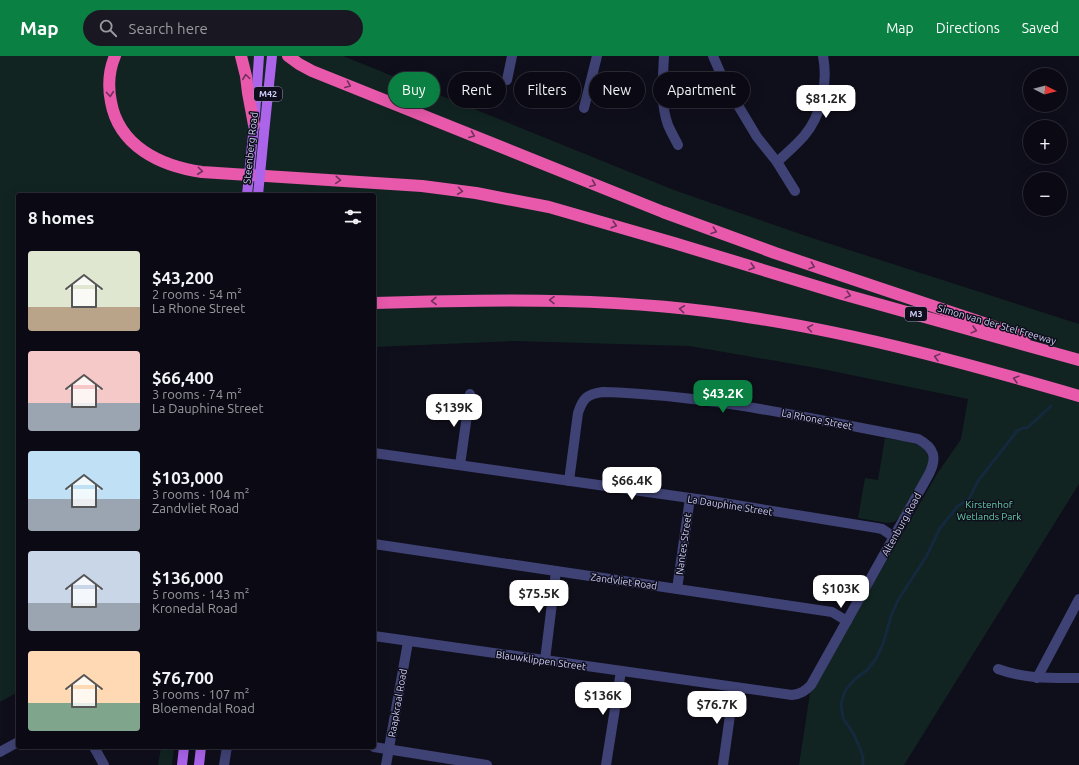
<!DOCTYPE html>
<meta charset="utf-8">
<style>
body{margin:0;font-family:Ubuntu,sans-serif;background:#191822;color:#f1f3f6;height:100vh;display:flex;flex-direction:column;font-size:15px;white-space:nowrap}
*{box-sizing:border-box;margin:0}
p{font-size:13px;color:#9a9aa0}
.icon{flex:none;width:22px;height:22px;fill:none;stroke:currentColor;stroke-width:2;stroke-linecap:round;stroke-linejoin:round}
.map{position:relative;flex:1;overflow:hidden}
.panel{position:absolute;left:16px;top:137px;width:360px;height:556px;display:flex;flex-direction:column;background:#0b0a14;border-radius:4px;box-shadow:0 4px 16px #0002,0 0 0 1px #2b2b34}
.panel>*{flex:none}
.guide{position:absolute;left:388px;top:16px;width:380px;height:36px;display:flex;gap:8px}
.needle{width:26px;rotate:96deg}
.controls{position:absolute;left:1023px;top:12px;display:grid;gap:8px}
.controls a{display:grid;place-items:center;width:44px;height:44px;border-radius:50%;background:#0b0a14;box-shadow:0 4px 16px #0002,0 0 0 1px #2b2b34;font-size:20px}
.price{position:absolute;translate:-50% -34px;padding:0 9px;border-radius:8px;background:#fff;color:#222;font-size:13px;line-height:26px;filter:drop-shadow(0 1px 2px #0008)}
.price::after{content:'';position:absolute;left:50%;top:24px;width:12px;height:9px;margin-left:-6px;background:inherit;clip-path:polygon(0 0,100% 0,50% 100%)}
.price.current{background:#0b8043;color:#fff}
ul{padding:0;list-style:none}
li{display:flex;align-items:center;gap:12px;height:100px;padding:0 12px}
li span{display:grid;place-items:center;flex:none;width:112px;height:80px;border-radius:4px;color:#555}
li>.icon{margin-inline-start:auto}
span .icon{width:48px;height:48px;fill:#fffc;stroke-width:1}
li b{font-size:17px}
h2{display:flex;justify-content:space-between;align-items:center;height:48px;padding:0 12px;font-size:17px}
.tag{padding:0 14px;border-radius:18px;background:#0b0a14;box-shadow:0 4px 16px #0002,0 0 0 1px #2b2b34;font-size:14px;line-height:36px}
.tag.current{background:#0b8043;color:#fff}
header{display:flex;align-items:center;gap:24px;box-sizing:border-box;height:56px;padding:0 20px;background:#0b8043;color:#fff}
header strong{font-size:19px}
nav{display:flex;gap:22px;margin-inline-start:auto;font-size:14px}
.search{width:280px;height:36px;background:#191822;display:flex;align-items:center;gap:10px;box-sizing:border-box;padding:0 14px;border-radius:22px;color:#9a9aa0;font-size:15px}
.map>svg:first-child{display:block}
</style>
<header>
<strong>Map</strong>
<div class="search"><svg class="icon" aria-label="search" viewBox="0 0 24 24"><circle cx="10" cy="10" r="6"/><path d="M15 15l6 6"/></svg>Search here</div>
<nav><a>Map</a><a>Directions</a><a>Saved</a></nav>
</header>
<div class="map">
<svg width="1079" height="709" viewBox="0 0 1079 709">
<rect width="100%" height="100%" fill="#0f0e1b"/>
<!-- green -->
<g fill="#112421">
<path d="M0,0H343L674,134L809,181L1079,268V428L904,709H799L810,637L937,418L961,383L968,343L822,313L689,290L514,285L374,291V139H18V636L0,646Z"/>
<path d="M885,382C904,386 930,384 929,409L900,461L894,466L887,467L858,462L865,422L878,424Z"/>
<path d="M161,691H174L172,709H158Z"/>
</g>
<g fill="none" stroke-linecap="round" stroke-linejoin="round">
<!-- stream -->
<path stroke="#14283e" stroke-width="3" d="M863,709V701L859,690L853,677L843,662L841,648L845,635L855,623L867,614L876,603L883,588L891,560L898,544L926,501L940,472L958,450L969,443L978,425L1017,375L1023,372H1027L1051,350"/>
<!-- minor -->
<g stroke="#3f4274" stroke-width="10">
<path d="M664,0C663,23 660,47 668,69C671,76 675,83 678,89"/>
<path d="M713,0L723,23L739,51L757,81L777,106L795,135"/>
<path d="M507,24L512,0"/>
<path d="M584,52L597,0"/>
<path d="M777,106C786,98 796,89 804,80C822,59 828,26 823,0"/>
<path d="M374,397L711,445L877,472L882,473L894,481"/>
<path d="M460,409L470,338"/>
<path d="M374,488L832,556L847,565"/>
<path d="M677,533L690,442"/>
<path d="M374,580L792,639C801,638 805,635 811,629L929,418C937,402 935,392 918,383C814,363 710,339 603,336C587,338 583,342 578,357L569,425"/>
<path d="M545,604L556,515"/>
<path d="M998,613C1025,623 1050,622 1079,622"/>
<path d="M1037,622L1079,543"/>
<path d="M94,691L104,709"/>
<path d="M374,691L487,709"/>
<path d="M0,696L18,686"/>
<path d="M224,709L227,691"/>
<path d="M386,709L408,586"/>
<path d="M606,709L621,615"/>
<path d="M723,709L734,631"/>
</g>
<!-- major -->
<g stroke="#ab64ea" stroke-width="10">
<path d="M255,59L259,0"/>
<path d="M264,77L272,0"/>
<path d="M182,709L184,691"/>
<path d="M199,709L201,691"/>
</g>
<!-- highway -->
<g stroke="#e859ab" stroke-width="12">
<path d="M115,0C109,14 108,31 111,46C119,90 160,110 202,116L422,130L476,137L549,151L674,187L842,238L1079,304"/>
<path d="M241,0L246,20L248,37L254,69"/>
<path d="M288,0L299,8L312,15L663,156L775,197L1025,281"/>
<path d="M374,247C501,243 628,241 754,262C864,279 972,309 1079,340"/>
</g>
<!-- major-bridge -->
<g stroke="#ab64ea" stroke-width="10">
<path d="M247,139L254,69"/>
<path d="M258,139L264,77"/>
</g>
</g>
<!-- one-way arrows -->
<defs><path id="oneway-chevron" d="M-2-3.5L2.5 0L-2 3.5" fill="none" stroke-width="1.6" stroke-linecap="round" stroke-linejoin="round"/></defs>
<g stroke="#71305c">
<use href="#oneway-chevron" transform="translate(246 21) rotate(-98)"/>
<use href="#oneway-chevron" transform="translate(348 29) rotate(22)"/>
<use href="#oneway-chevron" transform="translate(110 38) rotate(85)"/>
<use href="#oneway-chevron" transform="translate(472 79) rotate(22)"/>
<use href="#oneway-chevron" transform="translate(200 115) rotate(6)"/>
<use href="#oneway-chevron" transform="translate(338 124) rotate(4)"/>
<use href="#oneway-chevron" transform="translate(593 128) rotate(22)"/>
<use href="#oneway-chevron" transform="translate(460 135) rotate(8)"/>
<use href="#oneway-chevron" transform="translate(614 169) rotate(16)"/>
<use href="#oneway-chevron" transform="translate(714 175) rotate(20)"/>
<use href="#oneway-chevron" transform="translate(812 210) rotate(19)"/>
<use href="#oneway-chevron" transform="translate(752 211) rotate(17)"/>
<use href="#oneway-chevron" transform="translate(848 239) rotate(15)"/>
<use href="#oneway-chevron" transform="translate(552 244) rotate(-179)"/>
<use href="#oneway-chevron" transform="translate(434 245) rotate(178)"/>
<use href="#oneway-chevron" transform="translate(682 253) rotate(-174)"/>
<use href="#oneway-chevron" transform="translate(810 272) rotate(-170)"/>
<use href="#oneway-chevron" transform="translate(974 274) rotate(15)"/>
<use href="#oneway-chevron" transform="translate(937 301) rotate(-165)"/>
<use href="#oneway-chevron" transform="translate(1016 323) rotate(-165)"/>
</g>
<g text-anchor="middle" stroke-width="3" stroke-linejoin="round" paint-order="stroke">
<!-- shield labels -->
<g fill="#0f0e1b" stroke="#9594b6" stroke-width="1">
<rect x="254" y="31" width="28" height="14" rx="3"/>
<rect x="905" y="251" width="22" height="14" rx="3"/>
</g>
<g font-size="9" font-weight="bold" fill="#cfcef8">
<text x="268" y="41">M42</text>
<text x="916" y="261">M3</text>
</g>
<!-- street labels -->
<g font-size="10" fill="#cfcef8" stroke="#0f0e1b">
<text transform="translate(250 92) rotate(-84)" y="4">Steenberg Road</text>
<text transform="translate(997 268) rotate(16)" y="4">Simon van der Stel Freeway</text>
<text transform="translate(817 363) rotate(11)" y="4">La Rhone Street</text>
<text transform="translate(730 449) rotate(9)" y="4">La Dauphine Street</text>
<text transform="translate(901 468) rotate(-61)" y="4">Altenburg Road</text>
<text transform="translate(683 488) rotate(-82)" y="4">Nantes Street</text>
<text transform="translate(624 525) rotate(8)" y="4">Zandvliet Road</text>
<text transform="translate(541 604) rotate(8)" y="4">Blauwklippen Street</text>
<text transform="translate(397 647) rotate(-80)" y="4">Raapkraal Road</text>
</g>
<!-- park labels -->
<g font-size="10" fill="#65cda9" stroke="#0f0e1b">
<text x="989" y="452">Kirstenhof<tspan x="989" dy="12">Wetlands Park</tspan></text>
</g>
</g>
</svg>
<div class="controls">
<a><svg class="needle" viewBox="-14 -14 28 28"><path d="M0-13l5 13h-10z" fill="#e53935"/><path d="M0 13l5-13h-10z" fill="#9a9aa0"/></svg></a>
<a>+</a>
<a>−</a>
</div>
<b class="price" style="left:826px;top:63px">$81.2K</b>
<b class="price current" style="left:723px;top:358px">$43.2K</b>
<b class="price" style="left:454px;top:372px">$139K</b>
<b class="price" style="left:632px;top:445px">$66.4K</b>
<b class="price" style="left:841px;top:553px">$103K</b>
<b class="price" style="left:539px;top:558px">$75.5K</b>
<b class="price" style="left:603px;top:660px">$136K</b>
<b class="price" style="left:717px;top:669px">$76.7K</b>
<div class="guide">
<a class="tag current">Buy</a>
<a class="tag">Rent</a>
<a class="tag">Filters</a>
<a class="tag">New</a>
<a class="tag">Apartment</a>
</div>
<section class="panel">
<h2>8 homes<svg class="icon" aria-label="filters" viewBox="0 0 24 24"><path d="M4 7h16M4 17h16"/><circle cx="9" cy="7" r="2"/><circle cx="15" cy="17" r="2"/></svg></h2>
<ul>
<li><span style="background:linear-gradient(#dfe7d0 70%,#b9a48a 0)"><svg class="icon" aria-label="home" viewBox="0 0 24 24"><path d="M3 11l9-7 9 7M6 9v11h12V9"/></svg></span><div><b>$43,200</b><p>2 rooms · 54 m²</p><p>La Rhone Street</p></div></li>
<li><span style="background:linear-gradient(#f6c9c9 65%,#9aa5b1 0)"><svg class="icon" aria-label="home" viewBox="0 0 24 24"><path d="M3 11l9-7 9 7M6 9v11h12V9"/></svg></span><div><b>$66,400</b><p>3 rooms · 74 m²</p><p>La Dauphine Street</p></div></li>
<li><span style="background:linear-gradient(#bfe0f5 60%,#9aa5b1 0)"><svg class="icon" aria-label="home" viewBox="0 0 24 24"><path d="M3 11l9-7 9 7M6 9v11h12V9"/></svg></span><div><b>$103,000</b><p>3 rooms · 104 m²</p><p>Zandvliet Road</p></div></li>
<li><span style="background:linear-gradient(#c9d6e8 65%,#9aa5b1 0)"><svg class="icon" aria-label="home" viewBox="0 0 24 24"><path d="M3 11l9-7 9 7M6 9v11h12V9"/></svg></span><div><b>$136,000</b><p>5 rooms · 143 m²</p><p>Kronedal Road</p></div></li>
<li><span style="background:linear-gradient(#ffd9b3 65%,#7fa58c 0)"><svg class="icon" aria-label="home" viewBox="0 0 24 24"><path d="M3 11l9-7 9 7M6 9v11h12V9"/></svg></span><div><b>$76,700</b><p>3 rooms · 107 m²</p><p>Bloemendal Road</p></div></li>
</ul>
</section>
</div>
